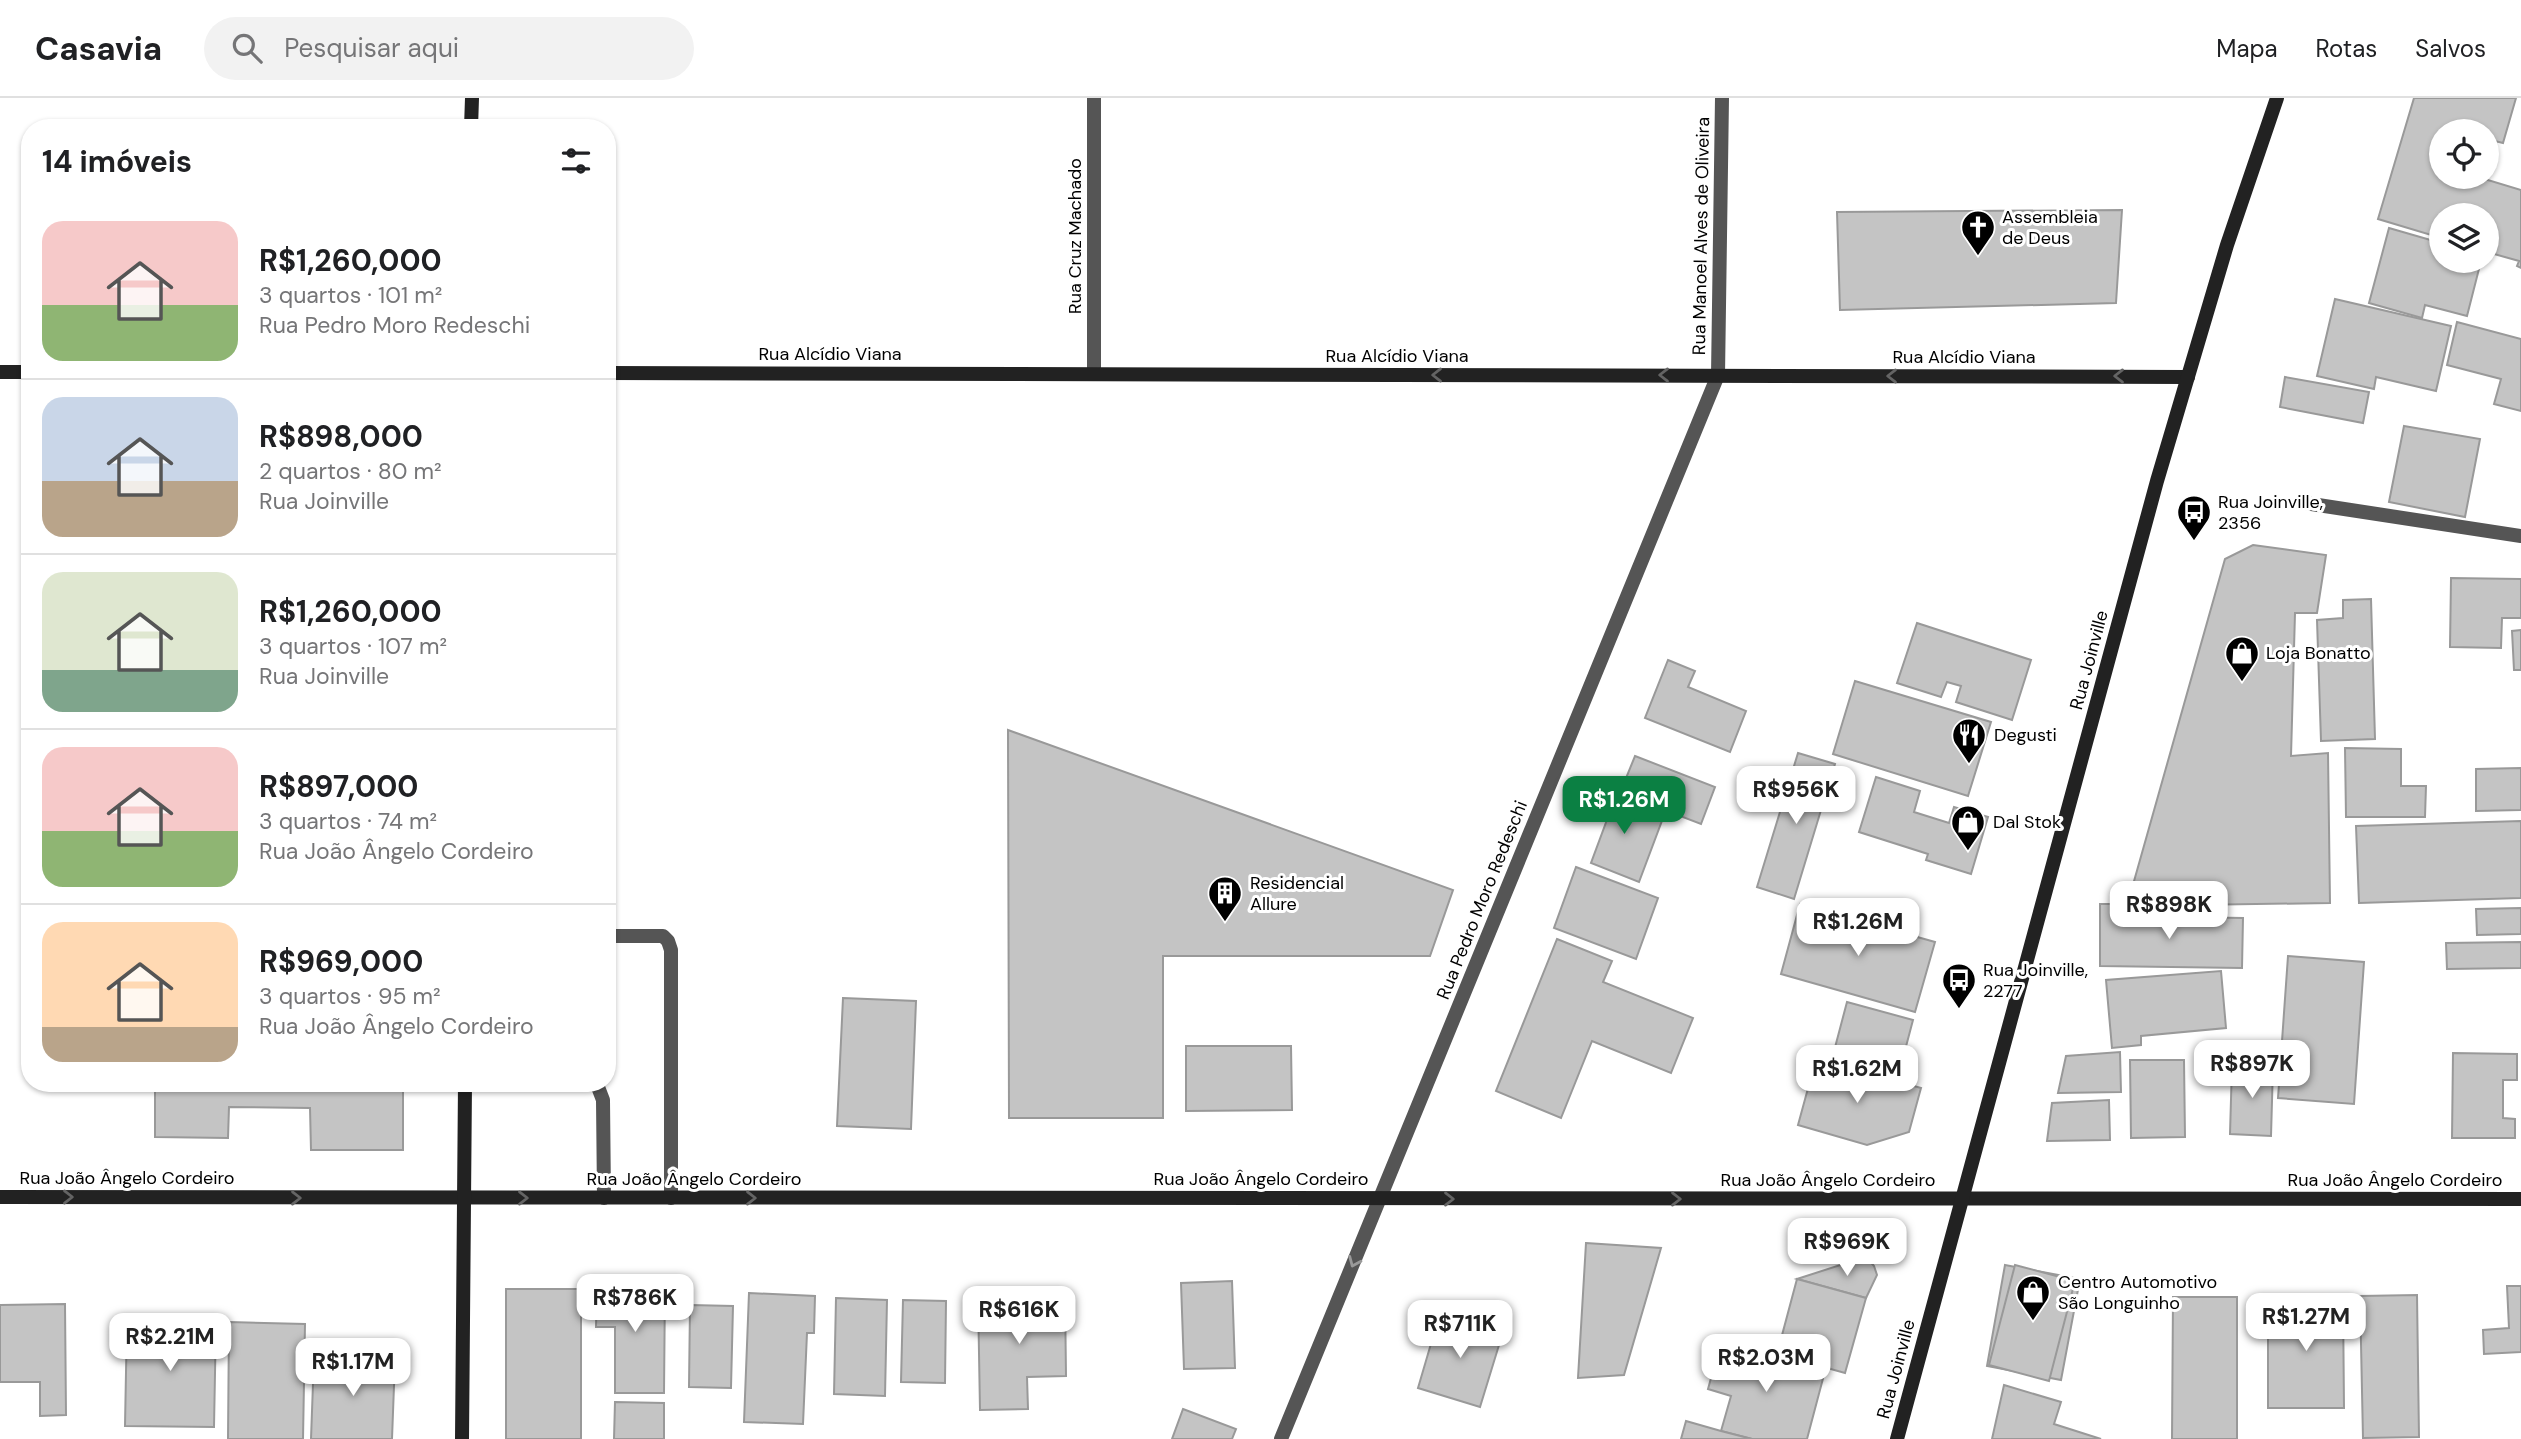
<!DOCTYPE html>
<html lang="pt">
<meta charset="utf-8">
<style>
body{margin:0;font-family:"DM Sans",sans-serif;background:#f2f2f2;color:#202124;height:100vh;display:flex;flex-direction:column;font-size:26px;white-space:nowrap}
*{box-sizing:border-box;margin:0}
p{font-size:23px;color:#757577}
.icon{flex:none;width:38px;height:38px;fill:none;stroke:currentColor;stroke-width:2;stroke-linecap:round;stroke-linejoin:round}
.map{position:relative;flex:1;overflow:hidden}
.drawer{position:absolute;left:21px;top:21px;width:595px;height:973px;display:flex;flex-direction:column;background:#fff;border-radius:28px;box-shadow:0 2px 5px #0004}
.drawer>*{flex:none}
.tools{position:absolute;left:2429px;top:21px;display:grid;gap:14px}
.tools a{display:grid;place-items:center;width:70px;height:70px;border-radius:50%;background:#fff;box-shadow:0 2px 5px #0004;font-size:35px}
.price{position:absolute;translate:-50% -60px;padding:0 16px;border-radius:14px;background:#fff;color:#222;font-size:23px;line-height:46px;filter:drop-shadow(0 2px 4px #0008)}
.price::after{content:'';position:absolute;left:50%;top:42px;width:21px;height:16px;margin-left:-10px;background:inherit;clip-path:polygon(0 0,100% 0,50% 100%)}
.price.current{background:#0b8043;color:#fff}
ul{padding:0;list-style:none}
li{display:flex;align-items:center;gap:21px;height:175px;padding:0 21px}
li+li{border-top:2px solid #e0e0e0}
li span{display:grid;place-items:center;flex:none;width:196px;height:140px;border-radius:21px;color:#555}
li>.icon{margin-inline-start:auto}
span .icon{width:84px;height:84px;fill:#fffc;stroke-width:1}
li b{font-size:30px}
h2{display:flex;justify-content:space-between;align-items:center;height:84px;padding:0 21px;font-size:30px}
header{display:flex;align-items:center;gap:42px;box-sizing:border-box;height:98px;padding:0 35px;background:#fff;border-bottom:2px solid #e0e0e0}
header strong{font-size:33px}
nav{display:flex;gap:38px;margin-inline-start:auto;font-size:24px}
.search{width:490px;height:63px;background:#f2f2f2;display:flex;align-items:center;gap:18px;box-sizing:border-box;padding:0 24px;border-radius:38px;color:#757577;font-size:26px}
.map>svg:first-child{display:block}
</style>
<header>
<strong>Casavia</strong>
<div class="search"><svg class="icon" aria-label="search" viewBox="0 0 24 24"><circle cx="10" cy="10" r="6"/><path d="M15 15l6 6"/></svg>Pesquisar aqui</div>
<nav><a>Mapa</a><a>Rotas</a><a>Salvos</a></nav>
</header>
<div class="map">
<svg width="2521" height="1341" viewBox="0 0 2521 1341">
<rect width="100%" height="100%" fill="#fff"/>
<!-- building -->
<g fill="#c4c4c4" stroke="#999" stroke-width="2">
<path d="M2414,0H2516L2503,45L2487,41V33H2441V79H2478L2521,92V170L2517,168L2519,163L2487,154V117H2441V140L2378,121Z"/>
<path d="M2122,112L2116,205L1840,212L1837,114Z"/>
<path d="M2389,130L2441,145V163H2481L2467,218L2425,207L2422,220L2369,205Z"/>
<path d="M2335,201L2451,228L2436,293L2376,279L2374,291L2317,278Z"/>
<path d="M2457,224L2521,241V313L2494,306L2501,281L2447,267Z"/>
<path d="M2285,279L2369,294L2363,325L2280,309Z"/>
<path d="M2404,328L2480,341L2465,419L2389,404Z"/>
<path d="M2253,447L2326,457L2317,515H2295L2291,658L2328,655L2330,805L2127,808L2225,461Z"/>
<path d="M2451,480L2521,481V520H2502L2501,550L2450,549Z"/>
<path d="M2371,501L2375,641L2321,643L2317,522L2343,520V502Z"/>
<path d="M1917,525L2031,562L2012,622L1956,604L1961,588L1947,584L1941,599L1897,585Z"/>
<path d="M2521,532V572H2514L2512,533Z"/>
<path d="M1668,562L1695,573L1688,589L1746,613L1730,654L1645,620Z"/>
<path d="M1855,583L1991,624L1968,698L1833,656Z"/>
<path d="M1008,632L1453,792L1430,858H1163V1020H1009Z"/>
<path d="M2345,650L2401,651V688H2426L2425,719H2346Z"/>
<path d="M1798,655L1835,666L1794,801L1757,789Z"/>
<path d="M1635,658L1715,689L1701,726L1620,695Z"/>
<path d="M2521,670V712L2476,713V671Z"/>
<path d="M1876,679L1920,693L1914,714L1949,725L1954,709L1988,719L1971,776L1926,762L1928,756L1859,734Z"/>
<path d="M1592,692L1663,720L1639,784L1591,765L1608,719L1585,710Z"/>
<path d="M2521,723V800L2359,805L2356,728Z"/>
<path d="M1576,769L1658,800L1636,861L1554,830Z"/>
<path d="M1800,806L1935,844L1915,914L1781,876Z"/>
<path d="M2100,806H2122V818L2243,820L2242,870L2100,868Z"/>
<path d="M2521,810V836L2477,837L2476,811Z"/>
<path d="M1557,841L1612,863L1603,884L1693,920L1671,975L1592,943L1561,1020L1496,993Z"/>
<path d="M2521,844V870L2447,871L2446,845Z"/>
<path d="M2288,858L2364,864L2354,1006L2278,1000Z"/>
<path d="M2221,873L2226,930L2141,938V947L2112,950L2106,882Z"/>
<path d="M843,900L916,903L911,1031L837,1028Z"/>
<path d="M1847,904L1913,922L1899,975L1833,957Z"/>
<path d="M1186,948H1291L1292,1012L1186,1013Z"/>
<path d="M2120,954L2121,994L2058,995L2066,958Z"/>
<path d="M2453,955L2517,956V982H2503V1020L2515,1021V1040H2452Z"/>
<path d="M1816,961L1921,990L1909,1034L1867,1047L1798,1027Z"/>
<path d="M2130,962H2184L2185,1039L2131,1040Z"/>
<path d="M2232,967L2273,968L2271,1038L2230,1036Z"/>
<path d="M155,985H403V1052H311L310,1010L229,1009L228,1040L155,1039Z"/>
<path d="M2109,1002L2110,1042L2047,1043L2052,1005Z"/>
<path d="M1586,1145L1661,1150L1624,1277L1578,1280Z"/>
<path d="M1862,1160L1869,1162L1874,1168L1877,1177L1866,1200L1797,1181Z"/>
<path d="M2005,1167L2080,1181L2061,1282L1987,1268Z"/>
<path d="M2015,1167L2075,1183L2049,1283L1989,1267Z"/>
<path d="M1797,1181L1866,1200L1845,1275L1777,1256Z"/>
<path d="M1232,1183L1235,1270L1184,1271L1181,1185Z"/>
<path d="M597,1185L665,1186L664,1295H615V1229H596Z"/>
<path d="M2507,1188H2521V1254L2484,1256L2483,1232L2509,1230Z"/>
<rect x="506" y="1191" width="75" height="150"/>
<path d="M749,1195L815,1198L814,1235H807L803,1326L744,1324Z"/>
<path d="M1065,1197L1066,1278L1027,1279L1028,1311L980,1312L978,1198Z"/>
<path d="M2417,1197L2419,1339L2363,1340L2360,1198Z"/>
<path d="M2173,1199H2237V1341H2172Z"/>
<path d="M836,1200L887,1202L885,1298L834,1296Z"/>
<path d="M2268,1200L2343,1201L2344,1310H2268Z"/>
<path d="M903,1202L946,1203L945,1285L901,1284Z"/>
<path d="M65,1206L66,1317L40,1318V1284H0V1207Z"/>
<path d="M690,1207L733,1208L731,1290L689,1289Z"/>
<path d="M1440,1215L1503,1234L1480,1309L1418,1290Z"/>
<path d="M127,1221L216,1222L214,1329L125,1328Z"/>
<path d="M229,1224L305,1226L303,1341H228Z"/>
<path d="M1721,1244L1825,1273L1807,1341H1752L1721,1333L1731,1298L1708,1291Z"/>
<path d="M314,1258L395,1261L392,1341H311Z"/>
<path d="M2004,1287L2061,1304L2054,1326L2101,1341H1992Z"/>
<path d="M615,1304L664,1305V1341H614Z"/>
<path d="M1183,1311L1236,1331L1232,1341H1172Z"/>
<path d="M1686,1323L1721,1333L1752,1341H1681Z"/>
</g>
<g fill="none" stroke-linecap="round" stroke-linejoin="round">
<!-- lane -->
<g stroke="#555" stroke-width="14">
<path d="M607,838H663L668,843L671,852V1100"/>
<path d="M593,985L598,989L603,1002L604,1100"/>
</g>
<!-- street -->
<g stroke="#555" stroke-width="14">
<path d="M1094,276V0"/>
<path d="M2305,405L2521,438"/>
<path d="M1281,1341L1718,277L1722,0"/>
</g>
<!-- secondary -->
<g stroke="#222" stroke-width="14">
<path d="M471,30L472,0"/>
<path d="M0,274H30"/>
<path d="M607,275L2188,279"/>
<path d="M0,1099L2521,1101"/>
<path d="M462,1341L465,985"/>
<path d="M1897,1341L2157,383L2227,147L2277,0"/>
</g>
</g>
<!-- one-way arrows -->
<defs><path id="oneway-chevron" d="M-2-3.5L2.5 0L-2 3.5" fill="none" stroke-width="1.6" stroke-linecap="round" stroke-linejoin="round" transform="scale(1.75)"/></defs>
<g stroke="#646464">
<use href="#oneway-chevron" transform="translate(1437 277) rotate(-180)"/>
<use href="#oneway-chevron" transform="translate(1664 277) rotate(-180)"/>
<use href="#oneway-chevron" transform="translate(1892 278) rotate(-180)"/>
<use href="#oneway-chevron" transform="translate(2119 278) rotate(-180)"/>
<use href="#oneway-chevron" transform="translate(68 1099)"/>
<use href="#oneway-chevron" transform="translate(296 1100)"/>
<use href="#oneway-chevron" transform="translate(523 1100)"/>
<use href="#oneway-chevron" transform="translate(751 1100)"/>
<use href="#oneway-chevron" transform="translate(1449 1101)"/>
<use href="#oneway-chevron" transform="translate(1676 1101)"/>
</g>
<use stroke="#999" href="#oneway-chevron" transform="translate(1354 1164) rotate(113)"/>
<!-- icons -->
<defs>
<g id="church-pin" transform="scale(1.75)"><path d="M0 17L-7.5 6A9.5 9.5 0 1 1 7.5 6Z" fill="#000" stroke="#fff"/><path d="M-1.2-6h2.4v3.5h3.3v2.4h-3.3V6h-2.4V-.1h-3.3v-2.4h3.3Z" fill="#fff"/></g>
<g id="bus-pin" transform="scale(1.75)"><path d="M0 17L-7.5 6A9.5 9.5 0 1 1 7.5 6Z" fill="#000" stroke="#fff"/><path d="M-5-6H5V4H4V6H2V4H-2V6H-4V4H-5ZM-3.5-4V0h7V-4ZM-3.5 1.2v1.5H-2V1.2ZM2 1.2v1.5H3.5V1.2Z" fill="#fff"/></g>
<g id="shop-pin" transform="scale(1.75)"><path d="M0 17L-7.5 6A9.5 9.5 0 1 1 7.5 6Z" fill="#000" stroke="#fff"/><path d="M-5-2.5h2.3a2.7 3.5 0 0 1 5.4 0H5L5.5 6h-11ZM-1.5-2.5h3a1.5 2.3 0 0 0-3 0Z" fill="#fff"/></g>
<g id="restaurant-pin" transform="scale(1.75)"><path d="M0 17L-7.5 6A9.5 9.5 0 1 1 7.5 6Z" fill="#000" stroke="#fff"/><path d="M-5-6h1v4h1v-4h1v4h1v-4h1v5L-1.5 .5V6h-2V.5L-5-1ZM5-6V6H3V1.5H1.5Q1.5-4 5-6Z" fill="#fff"/></g>
<g id="building-pin" transform="scale(1.75)"><path d="M0 17L-7.5 6A9.5 9.5 0 1 1 7.5 6Z" fill="#000" stroke="#fff"/><path d="M-4-6H4V6H1V3H-1V6H-4ZM-2.5-4.3h1.7v1.8h-1.7ZM.8-4.3h1.7v1.8H.8ZM-2.5-1h1.7V.8h-1.7ZM.8-1h1.7V.8H.8Z" fill="#fff"/></g>
</defs>
<g fill-rule="evenodd">
<use href="#church-pin" x="1978" y="129"/>
<use href="#bus-pin" x="2194" y="414"/>
<use href="#shop-pin" x="2242" y="555"/>
<use href="#restaurant-pin" x="1969" y="637"/>
<use href="#shop-pin" x="1968" y="724"/>
<use href="#building-pin" x="1225" y="795"/>
<use href="#bus-pin" x="1959" y="882"/>
<use href="#shop-pin" x="2033" y="1194"/>
</g>
<g text-anchor="middle" stroke-width="6" stroke-linejoin="round" paint-order="stroke">
<!-- poi labels -->
<g font-size="18" fill="#000" stroke="#fff" text-anchor="start">
<text x="2002" y="125">Assembleia<tspan x="2002" dy="21">de Deus</tspan></text>
<text x="2218" y="410">Rua Joinville,<tspan x="2218" dy="21">2356</tspan></text>
<text x="2266" y="561">Loja Bonatto</text>
<text x="1994" y="643">Degusti</text>
<text x="1993" y="730">Dal Stok</text>
<text x="1250" y="791">Residencial<tspan x="1250" dy="21">Allure</tspan></text>
<text x="1983" y="878">Rua Joinville,<tspan x="1983" dy="21">2277</tspan></text>
<text x="2058" y="1190">Centro Automotivo<tspan x="2058" dy="21">São Longuinho</tspan></text>
</g>
<!-- street labels -->
<g font-size="18" fill="#000" stroke="#fff">
<text transform="translate(1075 138) rotate(-90)" y="6">Rua Cruz Machado</text>
<text transform="translate(1701 138) rotate(-89)" y="6">Rua Manoel Alves de Oliveira</text>
<text x="830" y="262">Rua Alcídio Viana</text>
<text x="1397" y="264">Rua Alcídio Viana</text>
<text x="1964" y="265">Rua Alcídio Viana</text>
<text transform="translate(2089 562) rotate(-75)" y="6">Rua Joinville</text>
<text transform="translate(1482 802) rotate(-68)" y="6">Rua Pedro Moro Redeschi</text>
<text x="127" y="1086">Rua João Ângelo Cordeiro</text>
<text x="694" y="1087">Rua João Ângelo Cordeiro</text>
<text x="1261" y="1087">Rua João Ângelo Cordeiro</text>
<text x="1828" y="1088">Rua João Ângelo Cordeiro</text>
<text x="2395" y="1088">Rua João Ângelo Cordeiro</text>
<text transform="translate(1896 1271) rotate(-75)" y="6">Rua Joinville</text>
</g>
</g>
</svg>
<div class="tools">
<a><svg class="icon" aria-label="locate" viewBox="0 0 24 24"><circle cx="12" cy="12" r="6"/><path d="M12 2v4M12 18v4M2 12h4M18 12h4"/></svg></a>
<a><svg class="icon" aria-label="layers" viewBox="0 0 24 24"><path d="M12 4l9 5-9 5-9-5zM3 14l9 5 9-5"/></svg></a>
</div>
<b class="price" style="left:1796px;top:728px">R$956K</b>
<b class="price current" style="left:1624px;top:738px">R$1.26M</b>
<b class="price" style="left:2169px;top:843px">R$898K</b>
<b class="price" style="left:1858px;top:860px">R$1.26M</b>
<b class="price" style="left:2252px;top:1002px">R$897K</b>
<b class="price" style="left:1857px;top:1007px">R$1.62M</b>
<b class="price" style="left:1847px;top:1180px">R$969K</b>
<b class="price" style="left:635px;top:1236px">R$786K</b>
<b class="price" style="left:1019px;top:1248px">R$616K</b>
<b class="price" style="left:2306px;top:1255px">R$1.27M</b>
<b class="price" style="left:1460px;top:1262px">R$711K</b>
<b class="price" style="left:170px;top:1275px">R$2.21M</b>
<b class="price" style="left:1766px;top:1296px">R$2.03M</b>
<b class="price" style="left:353px;top:1300px">R$1.17M</b>
<section class="drawer">
<h2>14 imóveis<svg class="icon" aria-label="filters" viewBox="0 0 24 24"><path d="M4 7h16M4 17h16"/><circle cx="9" cy="7" r="2"/><circle cx="15" cy="17" r="2"/></svg></h2>
<ul>
<li><span style="background:linear-gradient(#f6c9c9 60%,#8fb573 0)"><svg class="icon" aria-label="home" viewBox="0 0 24 24"><path d="M3 11l9-7 9 7M6 9v11h12V9"/></svg></span><div><b>R$1,260,000</b><p>3 quartos · 101 m²</p><p>Rua Pedro Moro Redeschi</p></div></li>
<li><span style="background:linear-gradient(#c9d6e8 60%,#b9a48a 0)"><svg class="icon" aria-label="home" viewBox="0 0 24 24"><path d="M3 11l9-7 9 7M6 9v11h12V9"/></svg></span><div><b>R$898,000</b><p>2 quartos · 80 m²</p><p>Rua Joinville</p></div></li>
<li><span style="background:linear-gradient(#dfe7d0 70%,#7fa58c 0)"><svg class="icon" aria-label="home" viewBox="0 0 24 24"><path d="M3 11l9-7 9 7M6 9v11h12V9"/></svg></span><div><b>R$1,260,000</b><p>3 quartos · 107 m²</p><p>Rua Joinville</p></div></li>
<li><span style="background:linear-gradient(#f6c9c9 60%,#8fb573 0)"><svg class="icon" aria-label="home" viewBox="0 0 24 24"><path d="M3 11l9-7 9 7M6 9v11h12V9"/></svg></span><div><b>R$897,000</b><p>3 quartos · 74 m²</p><p>Rua João Ângelo Cordeiro</p></div></li>
<li><span style="background:linear-gradient(#ffd9b3 75%,#b9a48a 0)"><svg class="icon" aria-label="home" viewBox="0 0 24 24"><path d="M3 11l9-7 9 7M6 9v11h12V9"/></svg></span><div><b>R$969,000</b><p>3 quartos · 95 m²</p><p>Rua João Ângelo Cordeiro</p></div></li>
</ul>
</section>
</div>
